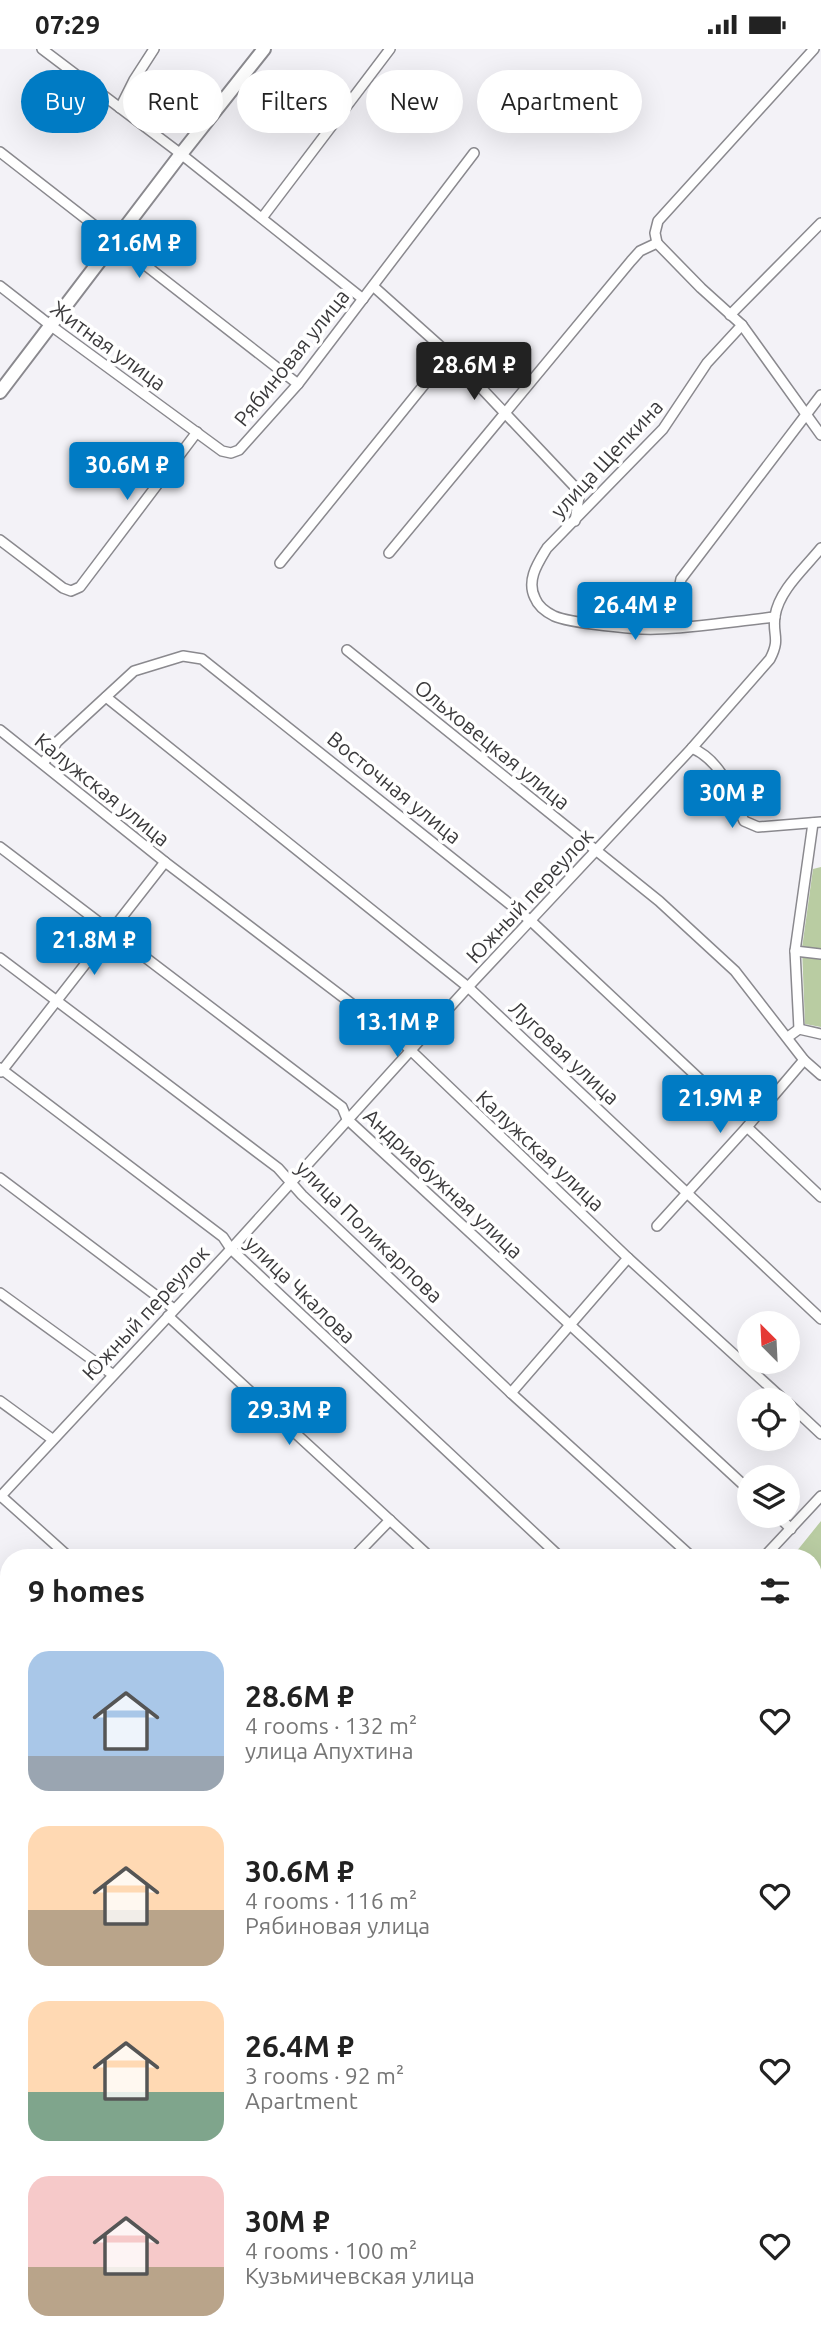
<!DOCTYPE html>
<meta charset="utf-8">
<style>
body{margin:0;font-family:Ubuntu,sans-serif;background:#f6f6f6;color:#222;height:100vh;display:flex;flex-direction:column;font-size:26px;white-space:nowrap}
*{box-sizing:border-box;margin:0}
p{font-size:23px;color:#767676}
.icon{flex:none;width:38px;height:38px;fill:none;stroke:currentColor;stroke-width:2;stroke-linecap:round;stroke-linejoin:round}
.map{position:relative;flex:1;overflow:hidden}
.details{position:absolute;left:0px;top:1500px;width:822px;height:800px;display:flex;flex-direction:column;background:#fff;border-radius:28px 28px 0 0;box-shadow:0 7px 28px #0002}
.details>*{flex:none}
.top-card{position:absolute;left:21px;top:21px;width:780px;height:63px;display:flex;gap:14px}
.needle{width:46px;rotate:336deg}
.fabs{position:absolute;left:737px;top:1262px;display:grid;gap:14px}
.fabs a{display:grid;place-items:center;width:63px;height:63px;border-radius:50%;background:#fff;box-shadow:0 7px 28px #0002;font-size:35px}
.price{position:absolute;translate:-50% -60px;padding:0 16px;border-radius:7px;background:#007bc4;color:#fff;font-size:23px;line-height:46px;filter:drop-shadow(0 2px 4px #0008)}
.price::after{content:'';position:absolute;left:50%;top:42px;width:21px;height:16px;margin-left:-10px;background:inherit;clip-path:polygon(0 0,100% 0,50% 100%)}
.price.selected{background:#222;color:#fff}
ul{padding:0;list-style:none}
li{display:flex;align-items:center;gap:21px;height:175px;padding:0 28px}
li span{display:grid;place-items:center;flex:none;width:196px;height:140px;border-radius:21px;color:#555}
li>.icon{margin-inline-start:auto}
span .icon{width:84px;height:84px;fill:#fffc;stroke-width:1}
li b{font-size:30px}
h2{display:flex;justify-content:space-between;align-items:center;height:84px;padding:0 28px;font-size:30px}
.pill{padding:0 24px;border-radius:32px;background:#fff;box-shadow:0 7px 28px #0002;font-size:24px;line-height:63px}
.pill.selected{background:#007bc4;color:#fff}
.status{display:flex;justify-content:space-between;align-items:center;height:49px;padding:0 35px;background:#fff;direction:ltr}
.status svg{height:19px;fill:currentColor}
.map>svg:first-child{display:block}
</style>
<div class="status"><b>07:29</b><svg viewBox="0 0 49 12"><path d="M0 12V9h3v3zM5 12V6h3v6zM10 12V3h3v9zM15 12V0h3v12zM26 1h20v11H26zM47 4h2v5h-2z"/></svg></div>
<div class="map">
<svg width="821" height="2299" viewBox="0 0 821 2299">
<rect width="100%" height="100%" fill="#f3f2f7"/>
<!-- green -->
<g fill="#b9cca2">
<path d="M821,818V978L805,975L802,899L813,820Z"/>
<path d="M821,1472V2064L814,2062V1508H792Z"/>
</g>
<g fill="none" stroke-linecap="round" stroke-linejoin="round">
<!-- street casing -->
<g stroke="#8a898e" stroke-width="12">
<g id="street">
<path d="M42,0L181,105L363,250"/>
<path d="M120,59L134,31L154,0"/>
<path d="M0,103L298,335"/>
<path d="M262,169L390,0"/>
<path d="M657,194L655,184L658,172L814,0"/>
<path d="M657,194L701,239L742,276L821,386"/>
<path d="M0,237L50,276L222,402L231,404L239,401L298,335L474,104"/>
<path d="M373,237L449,305L574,437L579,448L575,472"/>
<path d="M730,266L821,174"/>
<path d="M742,276L707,314L663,380L547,499C538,514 526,531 535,549C538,557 546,563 554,567C569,574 638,581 656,580C696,579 736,572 775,568"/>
<path d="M0,491L63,539L71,542L80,538L197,383"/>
<path d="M389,504L631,212L640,202L657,194"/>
<path d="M280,514L449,305"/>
<path d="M679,540L681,530L821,346"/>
<path d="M347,601L659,852L735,922L804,1011L821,1026"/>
<path d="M106,648L468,938L821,1270"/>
<path d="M0,681L165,813L402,993L628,1209L784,1351"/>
<path d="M692,699C722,712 732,745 744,772L758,778L821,773"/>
<path d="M43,715L57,693L134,622L183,607L202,610L531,872L707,1037"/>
<path d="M0,798L342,1058L347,1070L749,1441"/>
<path d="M795,902L821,905"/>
<path d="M0,909L278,1119L302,1146L511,1344L692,1508"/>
<path d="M799,980L795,902L813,774"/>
<path d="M788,988L799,980L821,985"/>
<path d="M0,1019L223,1188L231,1200L560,1508"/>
<path d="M1,1023L165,813"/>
<path d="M747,1078L821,1148"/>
<path d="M0,1129L174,1260"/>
<path d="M657,1177L747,1078L804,1011"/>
<path d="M0,1244L112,1325"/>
<path d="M168,1267L430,1508"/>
<path d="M511,1344L628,1209"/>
<path d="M0,1352L52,1390"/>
<path d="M788,1354L821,1385"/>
<path d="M1,1447L69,1508"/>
<path d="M0,1448L231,1200L468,938L692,699L770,610C781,589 772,586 775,567C779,541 805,519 821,499"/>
<path d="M777,1466L791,1480"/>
<path d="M354,1508L390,1471"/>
<path d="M764,1508L821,1447"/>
<path d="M814,1568L821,1569"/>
<path d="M814,1806L821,1807"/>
</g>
</g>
<!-- secondary casing -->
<g stroke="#8a898e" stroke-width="16">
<g id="secondary">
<path d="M0,343L181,105L264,0"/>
<path d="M0,2280L9,2283"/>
<path d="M33,2291L57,2299"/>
</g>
</g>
<!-- street -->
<use href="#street" stroke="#fff" stroke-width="9"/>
<!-- secondary -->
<use href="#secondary" stroke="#fff" stroke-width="12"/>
<!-- rail -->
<g stroke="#959498" stroke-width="2.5">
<path d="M0,1957H9"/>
<path d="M814,2153L821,2155"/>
</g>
</g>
<g text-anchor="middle" stroke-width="7" stroke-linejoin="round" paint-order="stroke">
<!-- street labels -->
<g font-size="21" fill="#3b3a3c" stroke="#fff">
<text transform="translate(108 297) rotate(36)" y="7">Житная улица</text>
<text transform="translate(292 309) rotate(-51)" y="7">Рябиновая улица</text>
<text transform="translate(607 410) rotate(-47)" y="7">улица Щепкина</text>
<text transform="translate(492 696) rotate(39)" y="7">Ольховецкая улица</text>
<text transform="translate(394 739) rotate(39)" y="7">Восточная улица</text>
<text transform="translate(102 741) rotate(39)" y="7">Калужская улица</text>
<text transform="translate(530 847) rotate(-47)" y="7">Южный переулок</text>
<text transform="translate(564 1004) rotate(43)" y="7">Луговая улица</text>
<text transform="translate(540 1102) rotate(43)" y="7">Калужская улица</text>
<text transform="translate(443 1135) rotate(43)" y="7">Андриабужная улица</text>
<text transform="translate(369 1183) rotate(44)" y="7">улица Поликарпова</text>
<text transform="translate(300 1241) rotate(44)" y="7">улица Чкалова</text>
<text transform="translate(146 1264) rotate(-47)" y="7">Южный переулок</text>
</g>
</g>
</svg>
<div class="fabs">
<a><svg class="needle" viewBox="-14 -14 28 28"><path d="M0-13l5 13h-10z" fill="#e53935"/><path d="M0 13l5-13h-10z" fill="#767676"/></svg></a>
<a><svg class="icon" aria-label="locate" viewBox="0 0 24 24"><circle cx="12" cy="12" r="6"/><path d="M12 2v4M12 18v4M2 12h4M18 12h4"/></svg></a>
<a><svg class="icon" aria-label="layers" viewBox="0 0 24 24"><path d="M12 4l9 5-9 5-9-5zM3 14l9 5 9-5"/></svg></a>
</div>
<b class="price" style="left:139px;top:231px">21.6M ₽</b>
<b class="price selected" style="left:474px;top:353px">28.6M ₽</b>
<b class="price" style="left:127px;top:453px">30.6M ₽</b>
<b class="price" style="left:635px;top:593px">26.4M ₽</b>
<b class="price" style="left:732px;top:781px">30M ₽</b>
<b class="price" style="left:94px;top:928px">21.8M ₽</b>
<b class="price" style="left:397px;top:1010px">13.1M ₽</b>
<b class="price" style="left:720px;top:1086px">21.9M ₽</b>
<b class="price" style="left:289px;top:1398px">29.3M ₽</b>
<div class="top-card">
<a class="pill selected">Buy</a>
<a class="pill">Rent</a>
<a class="pill">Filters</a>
<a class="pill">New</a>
<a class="pill">Apartment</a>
</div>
<section class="details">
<h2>9 homes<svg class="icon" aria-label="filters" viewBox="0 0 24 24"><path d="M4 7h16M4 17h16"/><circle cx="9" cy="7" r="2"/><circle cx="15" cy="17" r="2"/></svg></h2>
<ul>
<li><span style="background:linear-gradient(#a9c7e8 75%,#9aa5b1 0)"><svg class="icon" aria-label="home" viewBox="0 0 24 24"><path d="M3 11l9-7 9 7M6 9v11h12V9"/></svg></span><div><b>28.6M ₽</b><p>4 rooms · 132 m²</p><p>улица Апухтина</p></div><svg class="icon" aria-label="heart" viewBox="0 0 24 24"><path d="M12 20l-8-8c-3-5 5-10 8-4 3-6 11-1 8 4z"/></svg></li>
<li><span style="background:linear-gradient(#ffd9b3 60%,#b9a48a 0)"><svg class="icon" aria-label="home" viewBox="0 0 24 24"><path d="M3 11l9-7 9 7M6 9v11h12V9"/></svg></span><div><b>30.6M ₽</b><p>4 rooms · 116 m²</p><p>Рябиновая улица</p></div><svg class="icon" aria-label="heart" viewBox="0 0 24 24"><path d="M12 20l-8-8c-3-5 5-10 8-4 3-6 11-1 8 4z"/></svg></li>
<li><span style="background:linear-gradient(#ffd9b3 65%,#7fa58c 0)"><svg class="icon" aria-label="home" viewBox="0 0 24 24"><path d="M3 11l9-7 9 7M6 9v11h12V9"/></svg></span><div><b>26.4M ₽</b><p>3 rooms · 92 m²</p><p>Apartment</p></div><svg class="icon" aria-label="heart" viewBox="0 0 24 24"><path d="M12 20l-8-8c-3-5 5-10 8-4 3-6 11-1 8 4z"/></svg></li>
<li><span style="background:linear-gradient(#f6c9c9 65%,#b9a48a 0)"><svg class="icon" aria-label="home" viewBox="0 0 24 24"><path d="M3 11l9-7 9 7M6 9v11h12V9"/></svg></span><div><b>30M ₽</b><p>4 rooms · 100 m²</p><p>Кузьмичевская улица</p></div><svg class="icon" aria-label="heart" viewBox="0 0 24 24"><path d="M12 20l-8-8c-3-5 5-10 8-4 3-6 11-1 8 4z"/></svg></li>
</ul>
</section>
</div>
